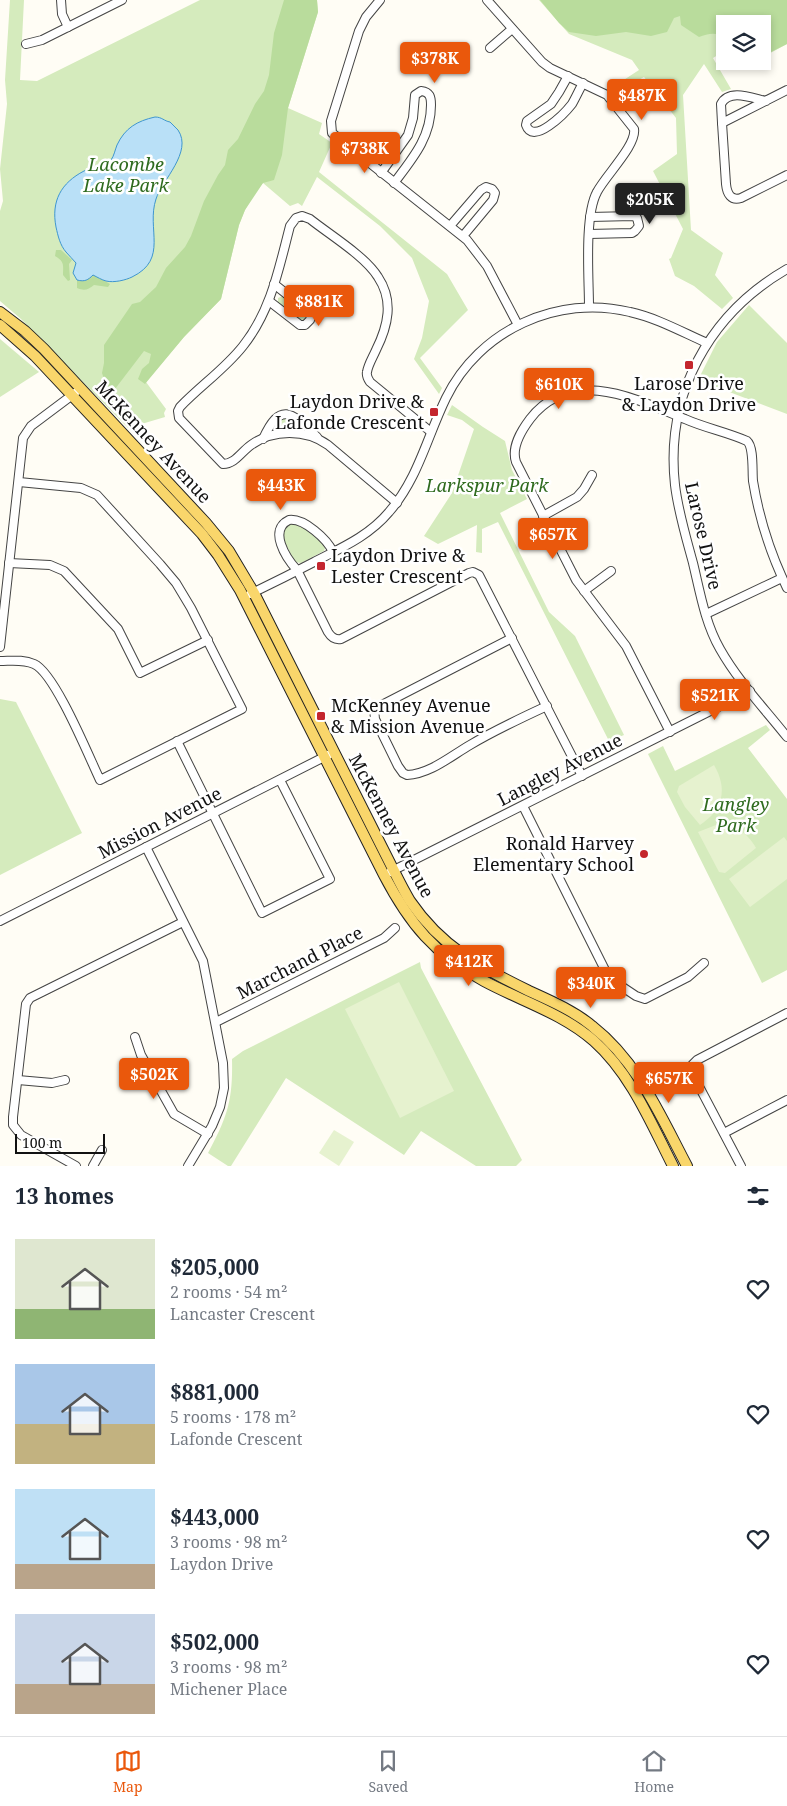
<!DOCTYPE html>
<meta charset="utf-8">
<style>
body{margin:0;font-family:"Noto Serif",serif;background:#f6f6f7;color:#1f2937;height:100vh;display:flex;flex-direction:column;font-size:19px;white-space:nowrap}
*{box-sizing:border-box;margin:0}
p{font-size:16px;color:#747a83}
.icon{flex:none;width:28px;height:28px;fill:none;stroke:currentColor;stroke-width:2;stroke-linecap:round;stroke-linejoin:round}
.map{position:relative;height:1166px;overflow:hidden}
.details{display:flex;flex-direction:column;background:#fff;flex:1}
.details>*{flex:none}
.tools{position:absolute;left:716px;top:15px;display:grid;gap:10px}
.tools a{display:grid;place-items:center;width:55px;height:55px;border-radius:0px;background:#fff;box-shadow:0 2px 8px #0003;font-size:25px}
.scale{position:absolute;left:15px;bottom:12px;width:90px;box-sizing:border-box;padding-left:5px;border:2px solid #111;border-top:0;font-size:14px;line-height:18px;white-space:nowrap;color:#111;-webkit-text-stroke:4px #fff;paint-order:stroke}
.price{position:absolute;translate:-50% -42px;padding:0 11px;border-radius:5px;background:#ea580c;color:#fff;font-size:16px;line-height:32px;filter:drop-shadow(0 1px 2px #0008)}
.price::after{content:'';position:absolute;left:50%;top:30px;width:15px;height:11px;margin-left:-8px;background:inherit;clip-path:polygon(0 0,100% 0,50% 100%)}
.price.selected{background:#222;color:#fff}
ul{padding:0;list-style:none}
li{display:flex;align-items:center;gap:15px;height:125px;padding:0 15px}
li span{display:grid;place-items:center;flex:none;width:140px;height:100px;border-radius:0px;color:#555}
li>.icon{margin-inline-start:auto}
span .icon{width:60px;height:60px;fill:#fffc;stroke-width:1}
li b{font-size:21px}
h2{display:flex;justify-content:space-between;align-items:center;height:60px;padding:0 15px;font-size:21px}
.tab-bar{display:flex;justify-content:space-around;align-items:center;height:70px;border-top:1px solid #e0e1e3;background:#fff;font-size:14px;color:#747a83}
.tab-bar a{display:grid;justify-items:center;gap:2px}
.tab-bar .selected{color:#ea580c}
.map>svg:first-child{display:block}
</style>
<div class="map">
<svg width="787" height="1166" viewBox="0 0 787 1166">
<rect width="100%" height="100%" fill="#fffdf5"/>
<!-- green -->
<g fill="#d5ebbd">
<path d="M10,0H24L20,80L37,81L200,0H317L318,12L288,108L322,123L319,134L332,143L319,172L447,274L468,310L420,358L442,388L439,394L414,359L422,338L429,301L412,258L380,226L317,177L302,206L298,203L290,206L263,183L254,194L245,210L239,225L221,299L184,337L146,382L166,409L164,413L165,417L128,428L21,319L0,301V211L3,201L0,169L7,104L5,80Z"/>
<path d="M539,0H787V44L763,57L762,24H725V53H721L713,58L731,89L722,92L704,64L683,95L691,230L723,253L715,275L733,298L722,309L694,286L675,276L669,259L671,258L683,229L653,171L677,154L676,118L644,77L614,94L610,89L639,70L632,60L569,34Z"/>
<path d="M283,296L306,314L305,321H300L278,304V298Z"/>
<path d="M749,305L787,343V414L698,380L717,342Z"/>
<path d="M0,339L39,372L0,397Z"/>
<path d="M452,405L483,427L505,441L512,470L527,499L500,513L549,612L575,636L624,735L609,741L498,522L482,529V553L476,552L477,525L438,544L424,536L452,493L474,429L462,420L447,415Z"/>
<path d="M290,417L303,429H273C274,421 283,418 290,417Z"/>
<path d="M290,522L299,523L323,543L325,548L324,551L301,563L295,562L282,537V528Z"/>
<path d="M0,699L16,702L82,833L0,875Z"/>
<path d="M766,725L770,730L748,748L787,799V970L762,983L648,754L663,746L675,771Z"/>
<path d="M420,962L421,968L522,1160L516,1166H476L421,1131L404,1155L286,1078L231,1166H228L208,1153C227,1117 233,1101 232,1059L243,1051Z"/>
</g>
<!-- forest -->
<g fill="#b9dc9c">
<path d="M284,0H317L318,12L288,108L282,155L274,180L263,183L245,210L239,225L221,299L184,337L145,384L138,379L142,369L149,363L151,354L144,351L115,389L111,391L106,385L102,373L104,363V345L132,304L140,302L156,287L166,268L185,247L191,236L204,201L218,175L225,165L228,150L238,139L255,104L264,91L269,75L274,33Z"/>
<path d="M540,0H787V44L767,54L763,53L762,24H725V39C717,31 708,34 699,37L681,25L680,16L674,18L667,32L651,36L626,32L596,36L569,32L559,23Z"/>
<path d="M56,250H61L72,260L69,264L70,280L68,281L63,275C63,265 65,262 55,256Z"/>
<path d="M93,274L110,284L108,287L94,285C88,290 84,291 77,288V280L82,281Z"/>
</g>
<!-- pitch -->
<g fill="#e6f2cf">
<path d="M714,765C728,789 723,810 700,825L685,807L677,792L679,786Z"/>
<path d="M716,825C735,825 747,832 756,848L725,873L719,872L698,832Z"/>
<path d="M784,837L787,841V879L750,907L729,879Z"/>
<path d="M399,982L454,1091L400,1118L345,1009Z"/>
<path d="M334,1130L354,1142L339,1166L319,1153Z"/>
</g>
<!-- water -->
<path fill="#b9e0f7" stroke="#3f96cf" d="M155,117C162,117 164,121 170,122C173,125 175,127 178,130C193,152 162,180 156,199C146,229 169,259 132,277C126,280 114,283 106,281C102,280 97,277 93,275C88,280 85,282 77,280L73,273L76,263C73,259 69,256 66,252C60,245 58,236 56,227C51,201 61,183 84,171C93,166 105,169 111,160C114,156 115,150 117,145C125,128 137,121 155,117Z"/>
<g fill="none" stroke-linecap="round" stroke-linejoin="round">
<!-- minor casing -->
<g stroke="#444" stroke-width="10">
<g id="minor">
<path d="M61,0L62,14L68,27"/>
<path d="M380,0L366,17L359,31L331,121L332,133L467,240L487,266L518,325"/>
<path d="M487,0L542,62L550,68L607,95L634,129C637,145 605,176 597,192C584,216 589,278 589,307"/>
<path d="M26,44L42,40L122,0"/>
<path d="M490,48L512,29"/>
<path d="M568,76L559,92L551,104L527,121L526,125C533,146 565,113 572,104C576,97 579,90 583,83"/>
<path d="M766,101C752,98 729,88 721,104L722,123L787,90"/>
<path d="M722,123L726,184C727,194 731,201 741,198L787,175"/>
<path d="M381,173L408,135L413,118L415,95L421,91C430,92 431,97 431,105C431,137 413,158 394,183"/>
<path d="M450,226L481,190L486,187L492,189L495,193L493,200L463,236"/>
<path d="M589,234L632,233L635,231L639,226L637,218L633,216L590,217"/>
<path d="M787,269C709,314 665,394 675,485C678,511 686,537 693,563C700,592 705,623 720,649C738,681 764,708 787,737"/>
<path d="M269,301L300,325H305L310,320L311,316L308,311L274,284"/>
<path d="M263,439C281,399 293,414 317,437"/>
<path d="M397,503L328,445C306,429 273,429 251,445C241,452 235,464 223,464L179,418L178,411L180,407C200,386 225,369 243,346C271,311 279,268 290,226L296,218L302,216L310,219C330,235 365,256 378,277C394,301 388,326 376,350C373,357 368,365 367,372C366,376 368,379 370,382L431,432"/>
<path d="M543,516L577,497L584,489L592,475"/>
<path d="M333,552C327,539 304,518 289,520C268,530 286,558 297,570L328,632C331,637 335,640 341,639L469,573L473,572L479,575L582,776"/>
<path d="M9,563L50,565L64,571L118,629L140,673L208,640"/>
<path d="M584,591L611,571"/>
<path d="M250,594C271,584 293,573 314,562C341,548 369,536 389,512C418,479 427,437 446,398C479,330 558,294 630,312C657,318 682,332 707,343"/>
<path d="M706,614L782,578"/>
<path d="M512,638L374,709L375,719L398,766L403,773L407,775C430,774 451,756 470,745C495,730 521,718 547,706"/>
<path d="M0,647L23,438L31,426L75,393"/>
<path d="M0,661C11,661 23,659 34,664C55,673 89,757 100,780L242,709L191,608L176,583L160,564L97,495L81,488L19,482"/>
<path d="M670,732L626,646L576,580L516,462C511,447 521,431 530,419C571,366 636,399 685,419C705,428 727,432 747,441C754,447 752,471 753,481C759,518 771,555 787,588"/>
<path d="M177,741L262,913L330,879L280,780"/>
<path d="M523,806L606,972L612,980L636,996L645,999L688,977L704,963"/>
<path d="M146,847L203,961L223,1063L224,1088L220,1107L212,1126L188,1166"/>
<path d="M390,872L750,691"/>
<path d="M0,921L334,752"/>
<path d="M216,1022L384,938L395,928"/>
<path d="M135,1037L141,1055L174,1114L208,1134"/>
<path d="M18,1080L52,1083L65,1080"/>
<path d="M724,1133L787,1100"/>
<path d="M76,1166L21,1135L13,1125V1117L26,1004L30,998L183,922"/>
<path d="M93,1166L102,1150"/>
<path d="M741,1166L692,1073V1065L697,1060L787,1013"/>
</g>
</g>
<!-- major casing -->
<g stroke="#222" stroke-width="12">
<g id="major">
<path d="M0,312L25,331L44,349L206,523L229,551L254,593L394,871C399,881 404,891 410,901C442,948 480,967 529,991C551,1001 574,1011 592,1026C638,1062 660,1115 687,1166"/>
<path d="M0,325L35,356L202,534L218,555L240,590L384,875C409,923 435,955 484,981C521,1001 562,1013 594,1041C631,1074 651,1123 673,1166"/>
</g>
</g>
<!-- minor -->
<use href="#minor" stroke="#fff" stroke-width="8"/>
<!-- major -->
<use href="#major" stroke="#f9d66b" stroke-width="10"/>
</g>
<!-- markers -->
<g fill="#c4262e" stroke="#fff" stroke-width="2">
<rect x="684" y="360" width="10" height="10" rx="2.5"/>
<rect x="429" y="407" width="10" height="10" rx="2.5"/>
<rect x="316" y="561" width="10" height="10" rx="2.5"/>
<rect x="316" y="711" width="10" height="10" rx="2.5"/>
<circle cx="644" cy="854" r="5"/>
</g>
<g text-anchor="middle" stroke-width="5" stroke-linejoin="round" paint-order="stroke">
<!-- park labels -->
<g font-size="18" font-style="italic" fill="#2f6b1f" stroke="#fff">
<text x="126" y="171">Lacombe<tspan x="126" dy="21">Lake Park</tspan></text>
<text x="487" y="492">Larkspur Park</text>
<text x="736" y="811">Langley<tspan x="736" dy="21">Park</tspan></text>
</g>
<!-- poi labels -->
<g font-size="18" fill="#111" stroke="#fff" text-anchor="end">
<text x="689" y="390" text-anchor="middle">Larose Drive<tspan x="689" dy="21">&amp; Laydon Drive</tspan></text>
<text x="424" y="408">Laydon Drive &amp;<tspan x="424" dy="21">Lafonde Crescent</tspan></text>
<text x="331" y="562" text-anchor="start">Laydon Drive &amp;<tspan x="331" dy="21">Lester Crescent</tspan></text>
<text x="331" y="712" text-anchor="start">McKenney Avenue<tspan x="331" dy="21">&amp; Mission Avenue</tspan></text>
<text x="634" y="850">Ronald Harvey<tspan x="634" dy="21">Elementary School</tspan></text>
</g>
<!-- street labels -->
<g font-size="18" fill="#111" stroke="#fff">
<text transform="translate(153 442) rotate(47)" y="6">McKenney Avenue</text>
<text transform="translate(703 536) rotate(77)" y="6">Larose Drive</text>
<text transform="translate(560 770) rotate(-27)" y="6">Langley Avenue</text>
<text transform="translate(160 823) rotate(-27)" y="6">Mission Avenue</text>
<text transform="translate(391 826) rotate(62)" y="6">McKenney Avenue</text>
<text transform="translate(300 963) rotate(-27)" y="6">Marchand Place</text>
</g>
</g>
</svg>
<div class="tools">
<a><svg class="icon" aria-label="layers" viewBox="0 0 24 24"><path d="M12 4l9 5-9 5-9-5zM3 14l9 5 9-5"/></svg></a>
</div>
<div class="scale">100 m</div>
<b class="price" style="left:435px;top:84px">$378K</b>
<b class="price" style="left:642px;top:121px">$487K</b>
<b class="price" style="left:365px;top:174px">$738K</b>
<b class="price selected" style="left:650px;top:225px">$205K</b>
<b class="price" style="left:319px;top:327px">$881K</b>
<b class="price" style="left:559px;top:410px">$610K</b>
<b class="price" style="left:281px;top:511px">$443K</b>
<b class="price" style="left:553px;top:560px">$657K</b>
<b class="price" style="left:715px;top:721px">$521K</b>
<b class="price" style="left:469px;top:987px">$412K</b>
<b class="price" style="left:591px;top:1009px">$340K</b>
<b class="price" style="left:154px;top:1100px">$502K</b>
<b class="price" style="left:669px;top:1104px">$657K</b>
</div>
<section class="details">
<h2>13 homes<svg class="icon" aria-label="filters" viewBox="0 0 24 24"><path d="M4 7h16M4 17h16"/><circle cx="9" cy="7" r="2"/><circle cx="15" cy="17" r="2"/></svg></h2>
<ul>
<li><span style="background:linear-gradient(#dfe7d0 70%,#8fb573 0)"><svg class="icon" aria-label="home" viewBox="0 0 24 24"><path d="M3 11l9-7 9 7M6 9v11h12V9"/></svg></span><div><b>$205,000</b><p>2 rooms · 54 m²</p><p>Lancaster Crescent</p></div><svg class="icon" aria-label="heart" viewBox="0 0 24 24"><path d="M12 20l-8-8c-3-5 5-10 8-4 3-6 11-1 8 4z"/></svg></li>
<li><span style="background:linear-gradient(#a9c7e8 60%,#c2b280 0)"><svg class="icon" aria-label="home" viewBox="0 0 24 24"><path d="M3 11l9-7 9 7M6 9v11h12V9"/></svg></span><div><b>$881,000</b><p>5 rooms · 178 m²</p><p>Lafonde Crescent</p></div><svg class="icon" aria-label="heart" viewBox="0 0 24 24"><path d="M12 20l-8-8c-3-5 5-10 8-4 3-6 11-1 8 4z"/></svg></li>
<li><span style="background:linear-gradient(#bfe0f5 75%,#b9a48a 0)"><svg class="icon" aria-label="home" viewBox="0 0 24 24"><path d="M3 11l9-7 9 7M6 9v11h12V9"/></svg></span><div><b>$443,000</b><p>3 rooms · 98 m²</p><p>Laydon Drive</p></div><svg class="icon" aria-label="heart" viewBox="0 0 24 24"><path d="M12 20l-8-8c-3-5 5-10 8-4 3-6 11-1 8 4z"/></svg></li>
<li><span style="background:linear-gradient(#c9d6e8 70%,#b9a48a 0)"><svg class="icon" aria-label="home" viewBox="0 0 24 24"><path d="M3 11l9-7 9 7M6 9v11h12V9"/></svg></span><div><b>$502,000</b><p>3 rooms · 98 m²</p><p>Michener Place</p></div><svg class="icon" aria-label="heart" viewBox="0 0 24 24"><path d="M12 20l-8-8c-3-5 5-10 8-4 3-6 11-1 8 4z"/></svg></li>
</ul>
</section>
<nav class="tab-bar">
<a class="selected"><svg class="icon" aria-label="map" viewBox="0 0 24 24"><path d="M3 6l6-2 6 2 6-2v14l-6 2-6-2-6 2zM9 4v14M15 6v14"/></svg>Map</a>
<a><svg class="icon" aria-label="saved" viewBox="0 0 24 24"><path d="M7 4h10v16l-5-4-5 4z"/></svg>Saved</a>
<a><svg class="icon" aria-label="home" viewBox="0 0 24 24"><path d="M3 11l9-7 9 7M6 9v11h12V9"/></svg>Home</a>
</nav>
